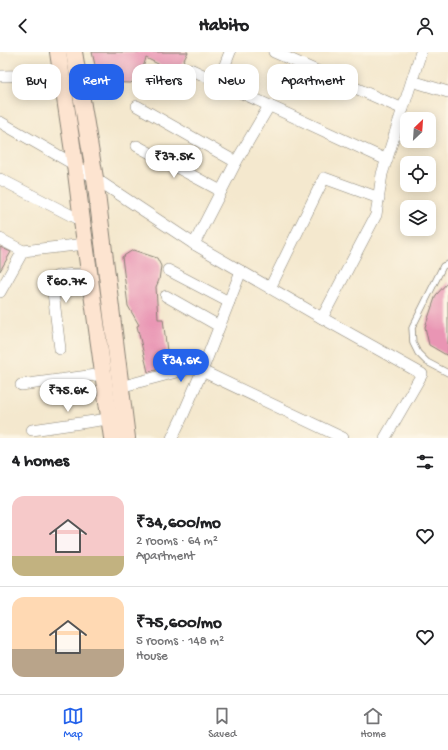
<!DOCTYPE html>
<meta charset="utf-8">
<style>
body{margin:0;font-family:"Gochi Hand",sans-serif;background:#f2f2f2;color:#202124;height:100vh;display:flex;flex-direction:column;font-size:15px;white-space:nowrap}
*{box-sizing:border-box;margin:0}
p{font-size:13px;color:#757577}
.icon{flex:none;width:22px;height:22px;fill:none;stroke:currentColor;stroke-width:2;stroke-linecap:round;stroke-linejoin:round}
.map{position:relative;height:386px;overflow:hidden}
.sheet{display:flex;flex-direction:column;background:#fff;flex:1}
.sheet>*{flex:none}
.guide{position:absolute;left:12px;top:12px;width:424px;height:36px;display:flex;gap:8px}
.needle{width:26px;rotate:25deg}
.buttons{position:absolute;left:400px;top:60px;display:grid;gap:8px}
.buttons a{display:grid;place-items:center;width:36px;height:36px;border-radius:8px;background:#fff;box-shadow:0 2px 10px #0003;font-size:20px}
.price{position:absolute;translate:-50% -34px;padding:0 9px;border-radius:14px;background:#fff;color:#222;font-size:13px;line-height:26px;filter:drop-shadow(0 1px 2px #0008)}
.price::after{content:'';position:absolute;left:50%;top:24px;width:12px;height:9px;margin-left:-6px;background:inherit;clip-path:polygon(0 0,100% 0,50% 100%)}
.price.selected{background:#2563eb;color:#fff}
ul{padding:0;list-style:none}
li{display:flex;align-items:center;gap:12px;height:100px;padding:0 12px}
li+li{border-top:1px solid #e0e0e0}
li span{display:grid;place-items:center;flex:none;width:112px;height:80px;border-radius:12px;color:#555}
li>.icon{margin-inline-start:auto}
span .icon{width:48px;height:48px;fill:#fffc;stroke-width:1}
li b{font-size:17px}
h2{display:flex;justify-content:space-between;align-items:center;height:48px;padding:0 12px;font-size:17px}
.pill{padding:0 14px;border-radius:12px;background:#fff;box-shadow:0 2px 10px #0003;font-size:14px;line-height:36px}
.pill.selected{background:#2563eb;color:#fff}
header{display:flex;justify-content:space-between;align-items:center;height:52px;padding:0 12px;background:#fff;font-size:18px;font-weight:700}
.tabs{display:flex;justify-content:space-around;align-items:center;height:56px;border-top:1px solid #e0e0e0;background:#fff;font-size:11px;color:#757577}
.tabs a{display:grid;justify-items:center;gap:2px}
.tabs .selected{color:#2563eb}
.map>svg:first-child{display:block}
</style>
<header><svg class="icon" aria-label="back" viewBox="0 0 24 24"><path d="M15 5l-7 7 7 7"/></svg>Habito<svg class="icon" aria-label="person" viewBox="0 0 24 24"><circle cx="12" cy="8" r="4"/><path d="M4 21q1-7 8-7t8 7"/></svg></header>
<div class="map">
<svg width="448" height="386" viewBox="0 0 448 386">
<rect width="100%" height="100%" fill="#fcf5e5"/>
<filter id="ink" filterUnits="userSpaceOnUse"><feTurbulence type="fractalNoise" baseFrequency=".025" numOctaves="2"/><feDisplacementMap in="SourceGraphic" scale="8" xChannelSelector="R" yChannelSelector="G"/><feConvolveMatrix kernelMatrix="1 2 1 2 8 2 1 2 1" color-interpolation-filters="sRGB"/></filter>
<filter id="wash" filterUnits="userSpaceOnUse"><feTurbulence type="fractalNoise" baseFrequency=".012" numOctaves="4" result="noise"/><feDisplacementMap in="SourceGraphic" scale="16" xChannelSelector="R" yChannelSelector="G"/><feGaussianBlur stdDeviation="0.9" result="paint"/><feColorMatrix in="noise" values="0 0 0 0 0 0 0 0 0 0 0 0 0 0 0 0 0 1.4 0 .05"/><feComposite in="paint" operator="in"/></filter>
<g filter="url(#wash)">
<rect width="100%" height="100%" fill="#f4e8ce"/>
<g id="blocks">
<!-- building -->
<g fill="#e995b4">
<path d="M92,0H188L183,10L174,20L146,6L141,22L131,31L99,30Z"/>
<path d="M0,195L11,200L0,219Z"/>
<path d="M133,198L157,206L161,214L159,228L156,235L158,267H163L168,307H169L171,314L148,320L137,274L139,273L128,254L122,205Z"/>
<path d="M448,230V304L429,293L425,275L436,243Z"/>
</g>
</g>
</g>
<g filter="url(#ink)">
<use href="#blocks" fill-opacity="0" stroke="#888275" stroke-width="1"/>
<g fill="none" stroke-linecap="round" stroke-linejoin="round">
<!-- lane casing -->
<g stroke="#888275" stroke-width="7">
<path id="lane" d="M448,212L443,214L412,276L413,291L418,301L427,310L448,321"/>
</g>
<!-- street casing -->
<g stroke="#888275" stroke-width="12">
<g id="street">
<path d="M274,0L403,57"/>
<path d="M190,17L387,108"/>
<path d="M0,24L62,23"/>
<path d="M412,29L448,40"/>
<path d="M218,31L230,0"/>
<path d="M137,54L236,110L194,192"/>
<path d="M0,70L75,113L194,192L322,266L422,322L385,386"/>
<path d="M137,94L221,139"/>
<path d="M236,110L269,54"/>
<path d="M0,127L82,169"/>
<path d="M0,187L23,199L85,192"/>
<path d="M168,218L229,250"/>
<path d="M241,219L202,319L343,386"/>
<path d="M270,236L324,126L379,146"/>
<path d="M0,240L23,199"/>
<path d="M166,244L219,274"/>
<path d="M322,266L376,163L382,122L421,0"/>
<path d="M60,297L52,232C52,230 52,227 54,226C58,221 82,223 89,222"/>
<path d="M21,333L103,322"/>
<path d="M120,335L195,315L202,319L183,363L172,386"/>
<path d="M32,378L108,367"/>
</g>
</g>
<!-- secondary casing -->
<g stroke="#888275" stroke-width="18">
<g id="secondary">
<path d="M58,0L75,113L82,169L112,386"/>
<path d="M74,0L95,126L127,386"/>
</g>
</g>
<!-- lane -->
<use href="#lane" stroke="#fff" stroke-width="5.5"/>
<!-- street -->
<use href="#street" stroke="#fff" stroke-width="11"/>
<!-- secondary -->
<use href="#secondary" stroke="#fde4d0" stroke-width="16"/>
</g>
</g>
</svg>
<div class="buttons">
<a><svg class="needle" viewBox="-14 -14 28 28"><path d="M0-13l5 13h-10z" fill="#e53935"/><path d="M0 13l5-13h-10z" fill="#757577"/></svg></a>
<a><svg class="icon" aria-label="locate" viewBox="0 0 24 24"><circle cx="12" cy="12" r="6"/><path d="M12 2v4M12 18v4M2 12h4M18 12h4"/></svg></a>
<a><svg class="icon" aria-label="layers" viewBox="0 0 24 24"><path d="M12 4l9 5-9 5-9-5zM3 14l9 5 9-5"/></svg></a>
</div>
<b class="price" style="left:174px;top:127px">₹37.5K</b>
<b class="price" style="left:66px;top:252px">₹60.7K</b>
<b class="price selected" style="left:181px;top:331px">₹34.6K</b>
<b class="price" style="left:68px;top:361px">₹75.6K</b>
<div class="guide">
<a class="pill">Buy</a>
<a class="pill selected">Rent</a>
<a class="pill">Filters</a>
<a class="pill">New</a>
<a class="pill">Apartment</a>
</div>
</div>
<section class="sheet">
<h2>4 homes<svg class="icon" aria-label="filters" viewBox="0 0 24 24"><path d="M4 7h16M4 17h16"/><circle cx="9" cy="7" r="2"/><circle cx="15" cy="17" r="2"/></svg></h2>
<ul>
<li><span style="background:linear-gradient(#f6c9c9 75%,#c2b280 0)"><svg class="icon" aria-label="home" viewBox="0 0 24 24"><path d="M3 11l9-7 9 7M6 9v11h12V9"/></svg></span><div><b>₹34,600/mo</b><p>2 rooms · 64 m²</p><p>Apartment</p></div><svg class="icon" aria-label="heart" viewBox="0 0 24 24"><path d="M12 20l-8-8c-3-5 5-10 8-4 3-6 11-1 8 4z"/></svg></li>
<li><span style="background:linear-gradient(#ffd9b3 65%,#b9a48a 0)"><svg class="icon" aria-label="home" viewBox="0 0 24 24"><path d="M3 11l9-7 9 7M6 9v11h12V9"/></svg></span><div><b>₹75,600/mo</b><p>5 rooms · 148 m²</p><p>House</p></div><svg class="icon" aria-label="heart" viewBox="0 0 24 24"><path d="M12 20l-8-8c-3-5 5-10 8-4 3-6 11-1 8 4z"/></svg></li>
</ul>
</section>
<nav class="tabs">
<a class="selected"><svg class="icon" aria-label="map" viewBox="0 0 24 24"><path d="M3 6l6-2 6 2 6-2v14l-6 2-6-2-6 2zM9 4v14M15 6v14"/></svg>Map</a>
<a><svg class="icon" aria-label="saved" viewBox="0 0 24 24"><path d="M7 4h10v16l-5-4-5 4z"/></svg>Saved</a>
<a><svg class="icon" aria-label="home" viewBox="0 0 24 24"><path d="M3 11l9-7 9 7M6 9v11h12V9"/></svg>Home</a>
</nav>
